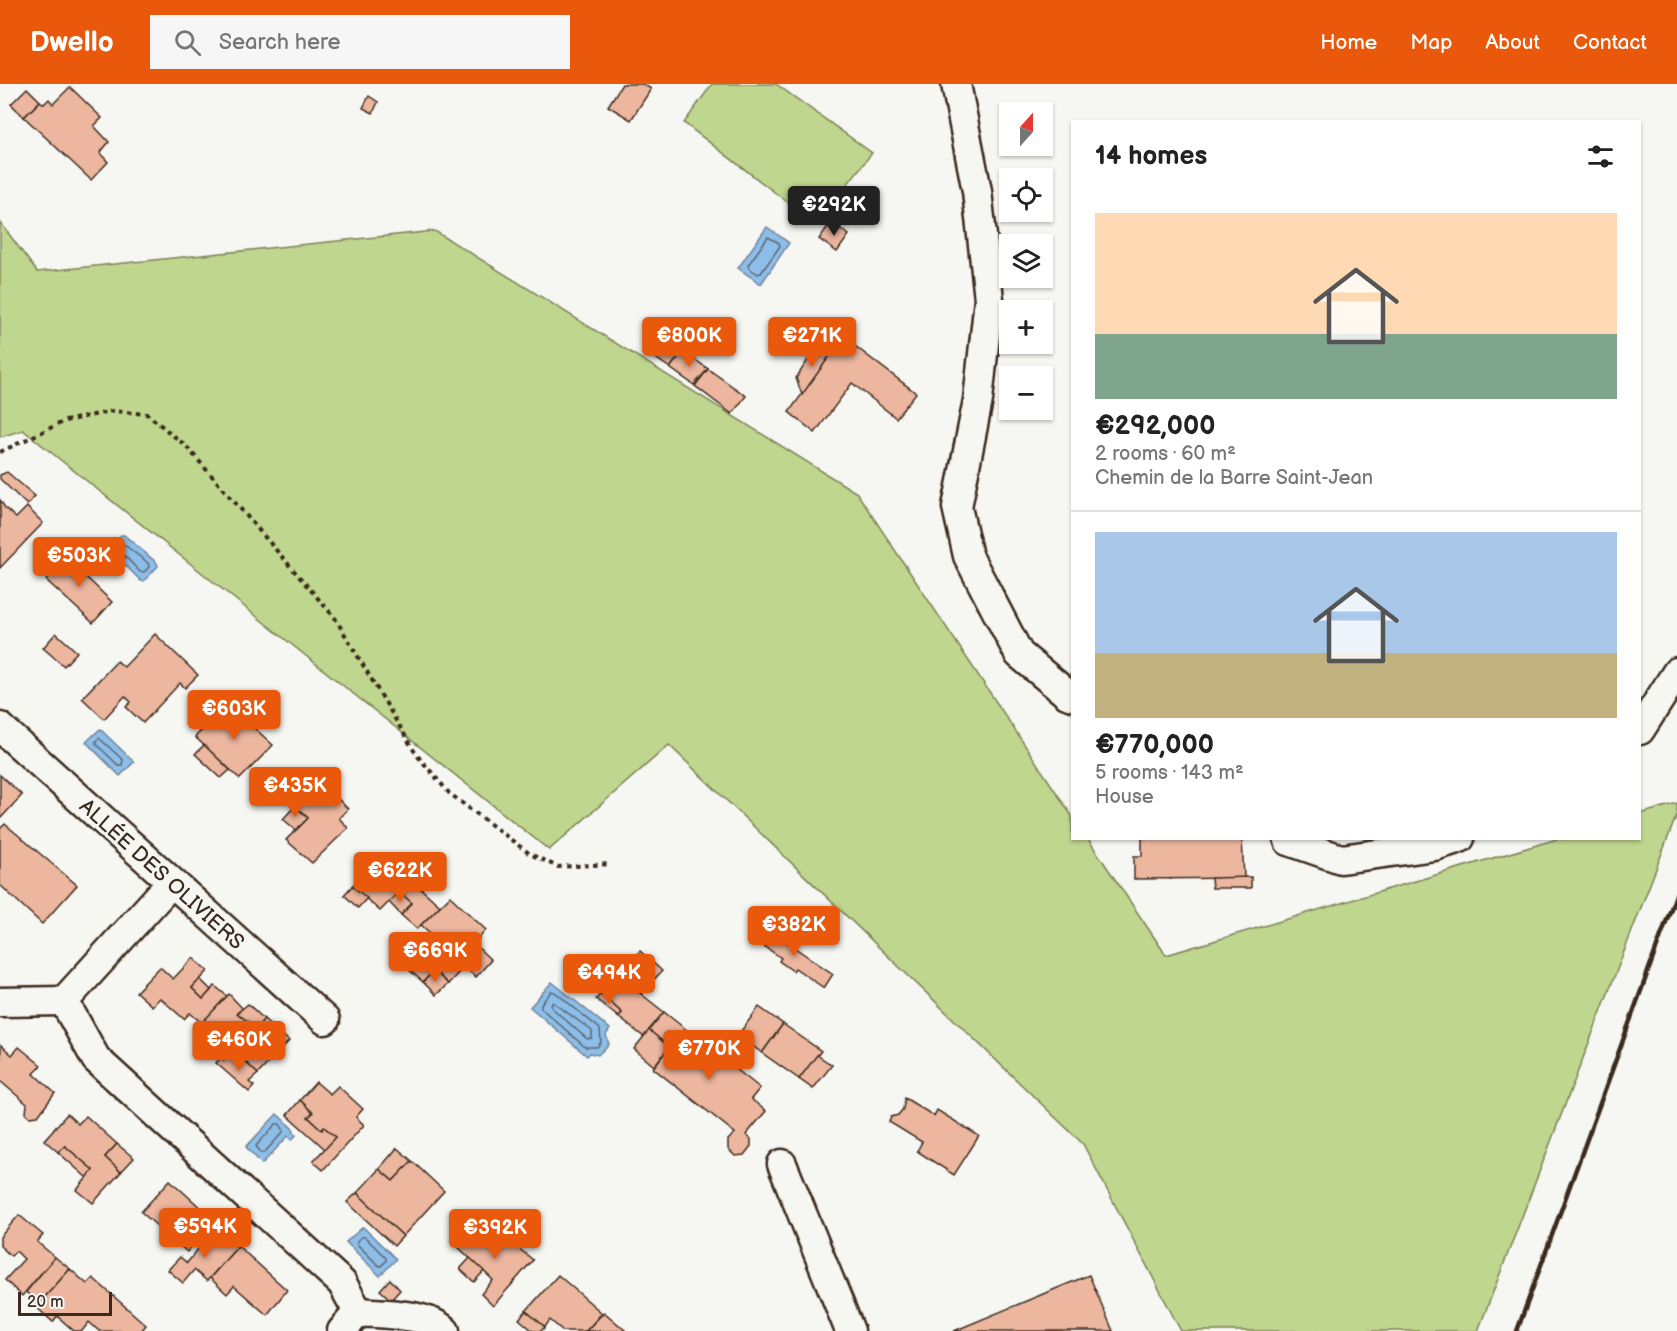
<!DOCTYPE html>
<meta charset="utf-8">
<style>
body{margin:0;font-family:"Balsamiq Sans",sans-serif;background:#f6f6f6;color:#222;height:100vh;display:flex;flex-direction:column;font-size:22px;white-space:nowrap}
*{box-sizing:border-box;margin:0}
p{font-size:20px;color:#767676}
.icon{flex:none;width:33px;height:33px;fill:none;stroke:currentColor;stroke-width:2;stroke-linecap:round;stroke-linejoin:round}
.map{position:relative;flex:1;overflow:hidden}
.details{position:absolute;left:1071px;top:36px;width:570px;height:720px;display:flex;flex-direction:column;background:#fff;border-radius:0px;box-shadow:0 2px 4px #0004}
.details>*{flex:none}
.needle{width:39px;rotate:21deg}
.controls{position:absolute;left:999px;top:18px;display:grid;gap:12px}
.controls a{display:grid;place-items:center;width:54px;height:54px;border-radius:0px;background:#fff;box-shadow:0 2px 4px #0004;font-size:30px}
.scale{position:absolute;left:18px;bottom:15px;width:94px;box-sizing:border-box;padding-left:6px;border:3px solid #3b2a1e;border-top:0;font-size:16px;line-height:21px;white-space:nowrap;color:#3b2a1e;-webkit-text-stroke:4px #f6f6f2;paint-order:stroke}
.price{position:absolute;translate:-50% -51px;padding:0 14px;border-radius:6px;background:#ea580c;color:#fff;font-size:20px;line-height:39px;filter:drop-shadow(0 2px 3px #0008)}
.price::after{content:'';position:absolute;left:50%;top:36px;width:18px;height:14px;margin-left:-9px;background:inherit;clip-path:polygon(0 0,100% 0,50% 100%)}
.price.active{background:#222;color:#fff}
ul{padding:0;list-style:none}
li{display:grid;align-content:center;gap:12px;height:318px;padding:0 24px}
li+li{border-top:2px solid #e0e0e0}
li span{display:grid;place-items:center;height:186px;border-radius:0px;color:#555}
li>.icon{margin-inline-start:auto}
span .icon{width:108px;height:108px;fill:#fffc;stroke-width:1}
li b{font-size:26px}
h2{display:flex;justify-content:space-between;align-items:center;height:72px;padding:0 24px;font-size:26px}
header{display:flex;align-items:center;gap:36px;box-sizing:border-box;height:84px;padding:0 30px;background:#ea580c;color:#fff}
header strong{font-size:28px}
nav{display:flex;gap:33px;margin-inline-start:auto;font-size:21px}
.search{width:420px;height:54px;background:#f6f6f6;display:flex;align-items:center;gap:15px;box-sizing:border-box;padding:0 21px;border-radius:0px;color:#767676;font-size:22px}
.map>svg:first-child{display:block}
</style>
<header>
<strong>Dwello</strong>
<div class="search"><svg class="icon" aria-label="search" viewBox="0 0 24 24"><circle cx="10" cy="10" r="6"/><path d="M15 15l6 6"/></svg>Search here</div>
<nav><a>Home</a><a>Map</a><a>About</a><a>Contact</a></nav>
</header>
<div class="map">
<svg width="1677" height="1247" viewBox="0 0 1677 1247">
<rect width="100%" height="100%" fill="#f6f6f2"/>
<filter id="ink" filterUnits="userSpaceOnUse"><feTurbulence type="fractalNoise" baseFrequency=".0167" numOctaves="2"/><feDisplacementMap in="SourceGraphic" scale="12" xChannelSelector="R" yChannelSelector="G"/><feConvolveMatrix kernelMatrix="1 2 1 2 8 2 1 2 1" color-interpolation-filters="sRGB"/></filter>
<g filter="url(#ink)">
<!-- green -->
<g fill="#bed68d" stroke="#7c8056" stroke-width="1.5">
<path d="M712,0H776L872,69L816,140L684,39Z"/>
<path d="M0,138L37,188L435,147L857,409L1072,732V754L1088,755L1166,871L1557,755L1640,754V730L1677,719V730L1478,1247H1181L1083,1060L669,661L549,766L23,346L0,353Z"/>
</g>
<!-- water -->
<g fill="#8dbee9" stroke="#6c8398" stroke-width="1.5">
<path d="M767,143L789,159L761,200L738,184Z"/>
<path d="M121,451H124L157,479L158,482L144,497H141L110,466V463Z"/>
<path d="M100,645L134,678L120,692L86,658Z"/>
<path d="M552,898L610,945L606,951L609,960L598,971L590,969L587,972L530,923Z"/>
<path d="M277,1030L294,1046L293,1048L296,1051L292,1056L288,1052L262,1080L246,1063Z"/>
<path d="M363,1143L396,1175L380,1192L346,1158Z"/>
</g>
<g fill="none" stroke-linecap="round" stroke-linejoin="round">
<!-- shore -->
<g stroke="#5c656f" stroke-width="1.5">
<path d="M768,153L779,159L780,162L761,189L758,190L749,184L748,181Z"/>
<path d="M122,459L148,479L149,483L144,488H140L119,466L118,463Z"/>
<path d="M99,654L123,676L122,681H118L96,660V657Z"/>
<path d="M551,908H555L600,945L601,958L597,963H585L541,924V920Z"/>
<path d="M553,918L592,947V954L587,955L552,924L551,921Z"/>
<path d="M276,1040H280L284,1047L264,1069H261L256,1062Z"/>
<path d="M361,1153H365L386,1174V1177L381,1182L378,1181L357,1160V1157Z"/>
</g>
</g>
<!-- building -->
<g fill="#ecb69f" stroke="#3b2a1e" stroke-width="1.5">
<path d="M622,0H643L651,5L631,36L608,22Z"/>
<path d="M70,3L102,34L94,42L109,58L100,69L108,78L91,96L24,33L40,17L44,20L49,15L53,20Z"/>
<path d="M27,4L40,17L24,33L11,20Z"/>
<path d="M369,12L378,18L373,29L363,24Z"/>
<path d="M831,138L849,151L837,168L819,155Z"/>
<path d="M830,243L916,309L896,334L852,299L815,349L789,328L831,270L818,261Z"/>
<path d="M667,255L683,267L670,284L654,273Z"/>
<path d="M818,261L831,270L802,311L796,294Z"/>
<path d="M683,267L708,285L694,301L670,284Z"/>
<path d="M708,285L746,312L732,330L695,302Z"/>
<path d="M7,388L35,412L27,421L0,395V391Z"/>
<path d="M0,416L5,424L16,434L27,423L43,439L0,484Z"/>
<path d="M72,469L89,484L83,490L112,518L93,539L46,496Z"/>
<path d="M56,549L77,568L64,582L43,564Z"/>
<path d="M155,550L198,591L185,604L180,599L143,639L126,623L131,618L125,612L104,635L82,614L117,577L124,583Z"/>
<path d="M228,620L273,661L240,695L195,653Z"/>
<path d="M204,661L230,686L221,694L195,670Z"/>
<path d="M0,691L22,711L0,735Z"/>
<path d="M320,697L348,725L339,734L348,744L312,779L286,756L308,734L295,722Z"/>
<path d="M295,722L308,734L296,746L283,735Z"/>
<path d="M5,740L77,801L42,840L0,801V745Z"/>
<path d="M1142,754H1242L1244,794L1134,795V772H1142Z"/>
<path d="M379,774L413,805L417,801L440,822L417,845L401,831L412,819L399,808L380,827L352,802Z"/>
<path d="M1251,793V804H1212L1211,794Z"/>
<path d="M352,802L367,814L358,824L344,811Z"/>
<path d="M399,808L412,819L401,831L389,818Z"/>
<path d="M450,812L486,846L474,860L491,876L476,893L464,883L448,900L434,887L423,898L408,885L437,855L421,841Z"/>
<path d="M763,842L833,890L824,904L795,884L793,887L779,877L781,874L754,855Z"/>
<path d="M640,867L662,887L641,909L617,891Z"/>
<path d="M193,874L208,887L192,904L203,915L215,902L227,912L202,939L190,929L184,935L160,914L152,922L136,908L160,883L173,895Z"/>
<path d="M603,880L617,891L607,903L594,891Z"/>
<path d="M434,887L448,900L436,911L423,898Z"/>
<path d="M617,891L664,928L644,953L618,933L622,929L601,910Z"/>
<path d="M200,895L211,906L203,915L192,904Z"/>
<path d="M229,910L243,925L237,929L256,944L264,935L289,957L258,990L243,976L238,980L228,971L224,976L209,962L213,958L197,944Z"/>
<path d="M601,910L622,929L618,933L596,915Z"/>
<path d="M248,920L264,935L256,944L237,929Z"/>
<path d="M759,923L783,940L762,969L738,951Z"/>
<path d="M664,928L760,1004L751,1015L766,1027L746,1051L751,1055V1062L744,1071L735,1072L728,1065V1056L735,1049L653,984L669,963L649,946Z"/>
<path d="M783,940L821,967L799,995L762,969Z"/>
<path d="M649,946L669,963L654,982L634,965Z"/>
<path d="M1,961L12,971L19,963L41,981L34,990L55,1009L38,1032L30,1033L26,1029L27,1020L0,997Z"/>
<path d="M228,971L238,980L243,976L258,990L249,998L254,1002L249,1008L216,979L221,973L224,976Z"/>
<path d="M817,971L832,981L813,1005L799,995Z"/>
<path d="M316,998L330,1010L338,1002L363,1025L356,1033L364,1041L323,1086L313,1077L336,1053L324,1043L322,1046L308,1033L313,1029L300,1016Z"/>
<path d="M905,1014L934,1032L937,1026L979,1052L954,1091L917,1067L922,1058L889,1038L891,1033L898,1031L903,1025Z"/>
<path d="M300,1016L313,1029L308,1033L322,1046L324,1043L336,1053L325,1065L287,1031Z"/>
<path d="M67,1030L78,1040L86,1032L117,1060L105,1073L121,1088L93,1119L77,1106L93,1086L65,1062L58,1068L44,1056Z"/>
<path d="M117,1060L134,1074L121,1088L105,1073Z"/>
<path d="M65,1062L93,1086L87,1094L58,1068Z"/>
<path d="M397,1064L412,1077L393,1097L379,1085Z"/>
<path d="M412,1077L444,1107L403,1152L357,1109L379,1085L393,1097Z"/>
<path d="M170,1096L214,1136L187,1168L141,1128Z"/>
<path d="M357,1109L403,1152L394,1162L347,1118Z"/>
<path d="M19,1131L43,1151L37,1158L55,1173L22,1212L5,1196L24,1175L16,1167L11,1172L0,1162V1153Z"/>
<path d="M483,1137L508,1159L510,1157L533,1176L493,1222L481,1210L493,1196L459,1164Z"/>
<path d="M224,1149L238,1162L207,1197L194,1186L183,1199L168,1186L180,1173L187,1179L207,1154L214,1160Z"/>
<path d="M238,1162L287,1206L267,1231L234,1202L227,1210L210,1194Z"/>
<path d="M55,1173L70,1185L36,1223L34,1222L37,1219L26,1208Z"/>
<path d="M470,1174L484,1187L474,1198L460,1185Z"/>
<path d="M70,1185L87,1200L93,1194L146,1241L141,1247H99L89,1238L82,1247H74L57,1232L53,1238L36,1223Z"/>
<path d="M558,1191L602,1229L586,1247H563L550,1236L545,1243L526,1227Z"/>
<path d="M1089,1191L1113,1247H954Z"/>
<path d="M390,1195L400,1206L391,1216L380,1206Z"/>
<path d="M526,1227L545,1243L541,1247H533L519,1235Z"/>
<path d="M604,1228L626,1247H586Z"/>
</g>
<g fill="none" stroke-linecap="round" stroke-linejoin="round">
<!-- street casing -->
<g stroke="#3b2a1e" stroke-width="33">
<g id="street">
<path d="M956,0L977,107L989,215L978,316L957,423L968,472L1019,570L1067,610L1072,612"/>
<path d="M0,643L325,936"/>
<path d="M1640,646L1677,588"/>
<path d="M1288,754L1289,757L1341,775L1435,762L1460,754"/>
<path d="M64,917L96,975L342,1199L358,1228L342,1247"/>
<path d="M64,917L171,799"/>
<path d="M0,918L64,917"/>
<path d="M782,1080L850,1247"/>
<path d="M358,1228C382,1230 427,1229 445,1247"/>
</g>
</g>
<!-- path -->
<path stroke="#3b2a1e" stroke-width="4" stroke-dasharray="4.5 4.5" stroke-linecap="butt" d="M0,368L65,337L113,327L147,330L186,362L335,534L416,670L449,709L530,770L558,783L609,780"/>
<!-- street -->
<use href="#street" stroke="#f6f6f2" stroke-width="28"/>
<!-- rail -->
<path stroke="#3b2a1e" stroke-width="4.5" d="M1517,1247L1677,808"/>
</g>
</g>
<g text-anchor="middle" stroke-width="6" stroke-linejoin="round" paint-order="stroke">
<!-- street labels -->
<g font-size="21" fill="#3b2a1e" stroke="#f6f6f2">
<text transform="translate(162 790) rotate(42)" y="7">ALLÉE DES OLIVIERS</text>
</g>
</g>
</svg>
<div class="controls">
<a><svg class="needle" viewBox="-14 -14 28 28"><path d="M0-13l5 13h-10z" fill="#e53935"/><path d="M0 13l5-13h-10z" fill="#767676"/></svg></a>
<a><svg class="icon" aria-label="locate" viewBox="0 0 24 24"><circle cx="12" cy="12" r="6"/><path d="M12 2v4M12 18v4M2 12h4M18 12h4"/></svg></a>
<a><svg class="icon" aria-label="layers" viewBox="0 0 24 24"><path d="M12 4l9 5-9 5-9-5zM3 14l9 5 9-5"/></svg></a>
<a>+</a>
<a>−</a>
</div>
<div class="scale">20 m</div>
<b class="price active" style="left:834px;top:153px">€292K</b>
<b class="price" style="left:689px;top:284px">€800K</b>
<b class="price" style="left:812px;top:284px">€271K</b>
<b class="price" style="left:79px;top:504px">€503K</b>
<b class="price" style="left:234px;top:657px">€603K</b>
<b class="price" style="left:295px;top:734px">€435K</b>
<b class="price" style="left:400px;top:819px">€622K</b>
<b class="price" style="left:794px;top:873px">€382K</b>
<b class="price" style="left:435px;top:899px">€669K</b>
<b class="price" style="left:609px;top:921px">€494K</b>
<b class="price" style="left:239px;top:988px">€460K</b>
<b class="price" style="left:709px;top:997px">€770K</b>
<b class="price" style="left:205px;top:1175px">€594K</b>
<b class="price" style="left:495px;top:1176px">€392K</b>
<section class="details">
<h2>14 homes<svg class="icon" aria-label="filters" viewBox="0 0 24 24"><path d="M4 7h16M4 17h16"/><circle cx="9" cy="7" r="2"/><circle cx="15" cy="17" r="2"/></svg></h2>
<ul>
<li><span style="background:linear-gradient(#ffd9b3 65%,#7fa58c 0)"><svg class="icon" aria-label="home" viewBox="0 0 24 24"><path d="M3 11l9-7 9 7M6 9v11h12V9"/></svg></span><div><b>€292,000</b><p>2 rooms · 60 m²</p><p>Chemin de la Barre Saint-Jean</p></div></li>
<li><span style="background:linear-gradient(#a9c7e8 65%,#c2b280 0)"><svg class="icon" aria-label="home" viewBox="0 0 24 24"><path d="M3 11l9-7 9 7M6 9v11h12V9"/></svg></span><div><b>€770,000</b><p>5 rooms · 143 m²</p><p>House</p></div></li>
</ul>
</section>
</div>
